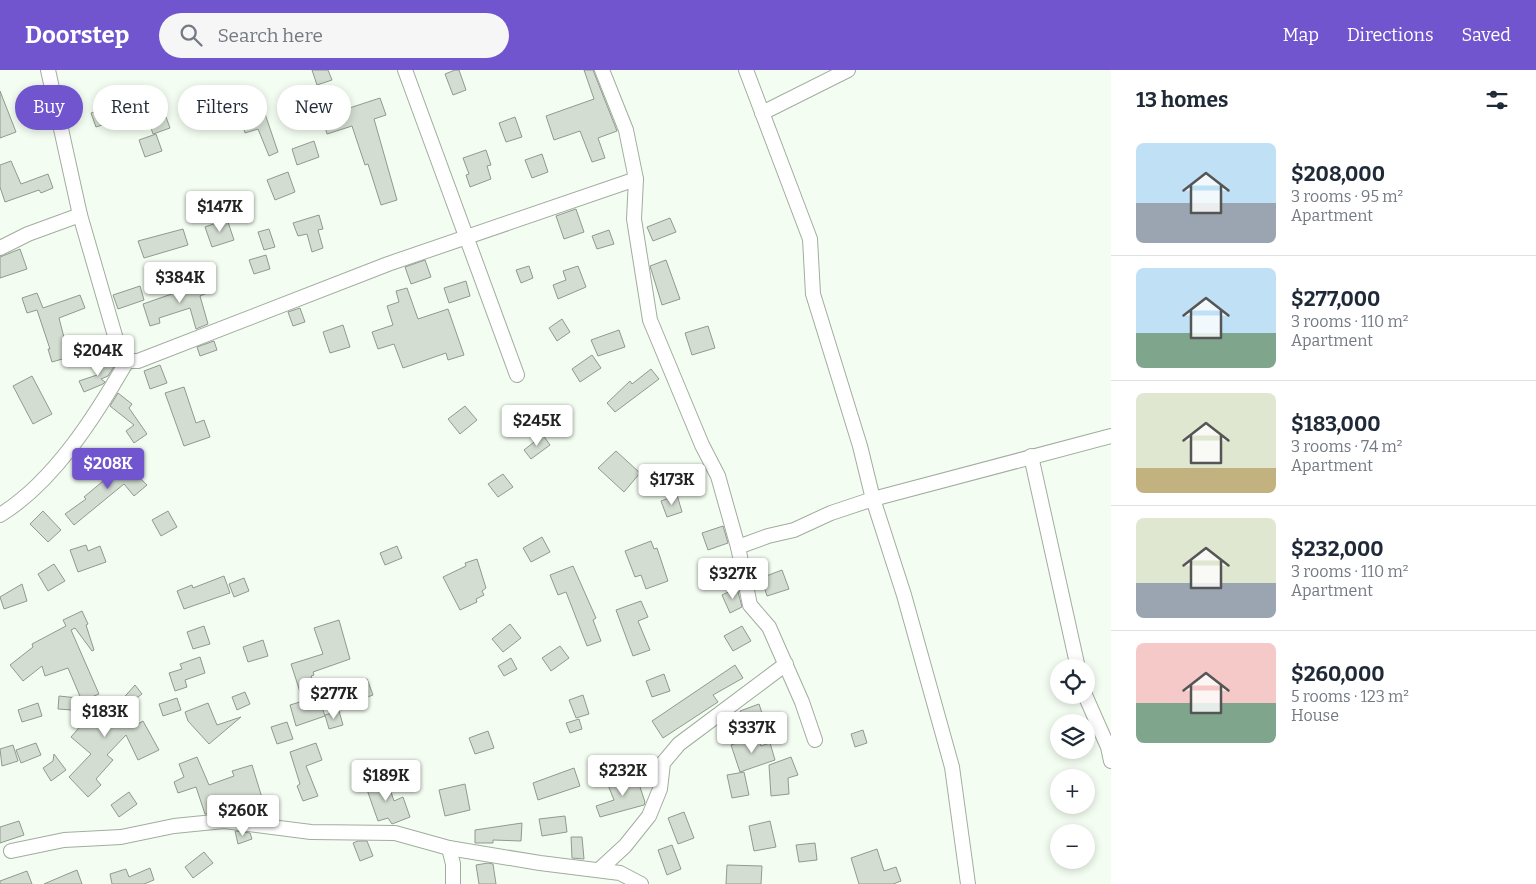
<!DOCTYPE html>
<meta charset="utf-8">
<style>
body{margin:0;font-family:Bitter,serif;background:#f6f6f7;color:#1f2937;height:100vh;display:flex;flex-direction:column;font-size:19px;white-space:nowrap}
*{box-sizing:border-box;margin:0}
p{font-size:16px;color:#747a83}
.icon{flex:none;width:28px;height:28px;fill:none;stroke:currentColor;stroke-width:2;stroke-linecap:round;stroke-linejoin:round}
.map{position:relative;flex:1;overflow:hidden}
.drawer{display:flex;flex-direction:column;background:#fff;width:425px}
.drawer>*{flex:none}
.hud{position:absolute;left:15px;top:15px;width:475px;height:45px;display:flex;gap:10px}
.buttons{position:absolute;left:1050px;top:589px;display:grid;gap:10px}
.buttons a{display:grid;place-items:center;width:45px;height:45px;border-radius:50%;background:#fff;box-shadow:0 2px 8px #0003;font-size:25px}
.price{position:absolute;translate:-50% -42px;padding:0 11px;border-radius:5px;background:#fff;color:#222;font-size:16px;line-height:32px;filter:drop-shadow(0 1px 2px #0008)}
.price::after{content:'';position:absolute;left:50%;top:30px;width:15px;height:11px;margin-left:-8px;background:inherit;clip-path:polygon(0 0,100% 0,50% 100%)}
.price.current{background:#7155cf;color:#fff}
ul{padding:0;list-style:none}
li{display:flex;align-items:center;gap:15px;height:125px;padding:0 25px}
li+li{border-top:1px solid #e0e1e3}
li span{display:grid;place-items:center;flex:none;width:140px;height:100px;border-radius:8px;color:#555}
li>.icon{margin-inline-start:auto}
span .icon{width:60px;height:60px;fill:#fffc;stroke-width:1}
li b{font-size:21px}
h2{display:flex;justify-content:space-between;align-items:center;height:60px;padding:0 25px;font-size:21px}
.tag{padding:0 18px;border-radius:22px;background:#fff;box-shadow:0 2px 8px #0003;font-size:18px;line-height:45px}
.tag.current{background:#7155cf;color:#fff}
header{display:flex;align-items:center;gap:30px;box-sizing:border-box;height:70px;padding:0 25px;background:#7155cf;color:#fff}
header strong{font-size:24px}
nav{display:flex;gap:28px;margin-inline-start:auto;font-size:18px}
.search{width:350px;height:45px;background:#f6f6f7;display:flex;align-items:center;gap:12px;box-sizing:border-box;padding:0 18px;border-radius:28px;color:#747a83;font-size:19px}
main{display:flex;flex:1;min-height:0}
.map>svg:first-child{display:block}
</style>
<header>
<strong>Doorstep</strong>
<div class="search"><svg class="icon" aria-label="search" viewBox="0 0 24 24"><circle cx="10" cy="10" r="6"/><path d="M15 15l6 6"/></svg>Search here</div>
<nav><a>Map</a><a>Directions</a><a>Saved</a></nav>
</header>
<main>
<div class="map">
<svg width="1111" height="814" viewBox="0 0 1111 814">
<rect width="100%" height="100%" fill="#f4fdf1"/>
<!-- building -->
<g fill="#d3ddd1" stroke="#919a8f">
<path d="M312,0H328L332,10L317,15Z"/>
<path d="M455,0H459L466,20L453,25L445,4Z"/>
<path d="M584,0H593L617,61L598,68L605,88L592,92L580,61L554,70L546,46L594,29Z"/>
<path d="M135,19L142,42L96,57L91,43L126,31L124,23Z"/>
<path d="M0,21L16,62L0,68Z"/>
<path d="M380,28L386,45L374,49L397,130L381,135L368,94L365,95L352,56L327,64L322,47Z"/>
<path d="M264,41L278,82L269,86L258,59L245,63L241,48Z"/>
<path d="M166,47L170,58L153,64L149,52Z"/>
<path d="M515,47L522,67L506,72L499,53Z"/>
<path d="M156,64L162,81L145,87L139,70Z"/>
<path d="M314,71L319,87L297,95L292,79Z"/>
<path d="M486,80L491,95L487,96L491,109L470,117L466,105L469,104L463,88Z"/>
<path d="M542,84L548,102L532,108L525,90Z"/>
<path d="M11,91L21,114L48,104L53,118L41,123L39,120L5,132L0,117V95Z"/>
<path d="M288,102L295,122L275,130L267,110Z"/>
<path d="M576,139L584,162L564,169L556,146Z"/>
<path d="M319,145L323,159L318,160L323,178L312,182L307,164L298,166L293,153Z"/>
<path d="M670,148L676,162L653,171L647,157Z"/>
<path d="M227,149L234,170L212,177L205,157Z"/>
<path d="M183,159L188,175L144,188L138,171Z"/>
<path d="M269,159L275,177L264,180L258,162Z"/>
<path d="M609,160L614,174L597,179L592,166Z"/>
<path d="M20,179L27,199L0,208V187Z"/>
<path d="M266,185L270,199L254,204L249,190Z"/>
<path d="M425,190L431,207L411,214L405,197Z"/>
<path d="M666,190L680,229L662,235L650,196Z"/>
<path d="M529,196L533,208L521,213L516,200Z"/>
<path d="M578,196L586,217L558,229L553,215L566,210L563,201Z"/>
<path d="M201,206L207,223L200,226L208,254L196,259L190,238L159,248L160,253L150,256L143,234L183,220L181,213Z"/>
<path d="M466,211L470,226L449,233L444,218Z"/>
<path d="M140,216L144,230L118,239L113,225Z"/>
<path d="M407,218L418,249L448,239L464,285L448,290L446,283L403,298L394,274L378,279L372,262L393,255L387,236L399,232L396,221Z"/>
<path d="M37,223L43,238L80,225L85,238L59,248L69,287L52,292L48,279H50L37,240L27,243L22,228Z"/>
<path d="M300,238L305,252L293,256L288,242Z"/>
<path d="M562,249L570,262L557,271L549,258Z"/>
<path d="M343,255L350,277L330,283L323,262Z"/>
<path d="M708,256L715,278L692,285L685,263Z"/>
<path d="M619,260L625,277L598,286L591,270Z"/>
<path d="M214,271L217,280L200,286L197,277Z"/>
<path d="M592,285L601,298L580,312L572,299Z"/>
<path d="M113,290L115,295L108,306L101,309L105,312L103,314L84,322L79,311L97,305L94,298Z"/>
<path d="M160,295L167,313L150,319L144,301Z"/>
<path d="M651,299L659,309L615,342L607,333L630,311L632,314Z"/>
<path d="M32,306L52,344L33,354L13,316Z"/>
<path d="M184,317L196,353L204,350L210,367L184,376L165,323Z"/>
<path d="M118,323L132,334L129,338L147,364L134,373L126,361L134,355L110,336Z"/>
<path d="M465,336L477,350L460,364L448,349Z"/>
<path d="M543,365L550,375L531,389L524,380Z"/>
<path d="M616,381L640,403L624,422L598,398Z"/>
<path d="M119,388L147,415L134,426L124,414L74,455L65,444L86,429L84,427L108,407L105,403Z"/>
<path d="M503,404L513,417L498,427L488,414Z"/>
<path d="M677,425L682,442L667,447L661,431Z"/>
<path d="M43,441L61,460L48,472L30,454Z"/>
<path d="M168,441L177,457L161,466L152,450Z"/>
<path d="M723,456L728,473L708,480L702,463Z"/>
<path d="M542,467L550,482L531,492L523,478Z"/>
<path d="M651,471L654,479L657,478L668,511L646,519L641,505L635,507L625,481Z"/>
<path d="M86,475L88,481L100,476L106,492L78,502L70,480Z"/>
<path d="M397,476L402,488L385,495L380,483Z"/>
<path d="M477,489L486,518L482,521L484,525L476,529L477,532L460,540L443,507L466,496L465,493Z"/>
<path d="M54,494L65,511L48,521L38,504Z"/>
<path d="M573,496L596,548L593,550L601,571L587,576L566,522L558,525L550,505Z"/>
<path d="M782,500L789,519L767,526L761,508Z"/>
<path d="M224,506L230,523L184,539L177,521L192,515L193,518Z"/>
<path d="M244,508L249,521L234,527L229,514Z"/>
<path d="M22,514L27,531L4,539L0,527Z"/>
<path d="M737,518L742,537L730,543L722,525Z"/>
<path d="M641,531L648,547L638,551L650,580L633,586L616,540Z"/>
<path d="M82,541L88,554L86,555L94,580L92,581L75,558L71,560L99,624L82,631L68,598L45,606L42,596L23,611L10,595L33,577L32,574L66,556L63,550Z"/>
<path d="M339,550L350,589L313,602L314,605L311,606L325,646L296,656L290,635L303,631L291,594L323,584L314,558Z"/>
<path d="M510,554L521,568L503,582L492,569Z"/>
<path d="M204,556L210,574L193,579L187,562Z"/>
<path d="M742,556L751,571L733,581L724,566Z"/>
<path d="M263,570L268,586L248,592L243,577Z"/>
<path d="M560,576L569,588L551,601L542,588Z"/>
<path d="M200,587L205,603L185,610L187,617L175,621L169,603L182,599L180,594Z"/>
<path d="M511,588L517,599L504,606L498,596Z"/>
<path d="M735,595L743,608L713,625L718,632L663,668L652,651Z"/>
<path d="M664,604L670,621L652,627L646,611Z"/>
<path d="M367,609L373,625L354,632L348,616Z"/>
<path d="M135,615L142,624L120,640L138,654L143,651L159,680L138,690L126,665L107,685L113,690L96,709L101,715L88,727L69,707L91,684L71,667L85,651L72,640L58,639L59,626L78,628L104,650Z"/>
<path d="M245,622L250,634L237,640L232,627Z"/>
<path d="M583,625L589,644L576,648L569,630Z"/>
<path d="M177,628L181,640L163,646L159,634Z"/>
<path d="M38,633L42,646L22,652L18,640Z"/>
<path d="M208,633L217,655L241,647L209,674L188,651L185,642Z"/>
<path d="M759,634L763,646L744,652L740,641Z"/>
<path d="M339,641L343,655L329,659L325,645Z"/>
<path d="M579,649L582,659L570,663L566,653Z"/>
<path d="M287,652L293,669L277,674L271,657Z"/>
<path d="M863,660L867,673L855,677L851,664Z"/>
<path d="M488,661L494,678L475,684L469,668Z"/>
<path d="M757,666L761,676L770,673L775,690L740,702L731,675Z"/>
<path d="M36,673L41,685L21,693L16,680Z"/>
<path d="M316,673L322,690L306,696L318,726L303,731L297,716L300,714L290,682Z"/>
<path d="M13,675L18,691L2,696L0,679Z"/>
<path d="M54,684L66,700L51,711L43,698L53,691Z"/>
<path d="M197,687L209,715L234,706L232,701L252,695L267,744L259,747L225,742L205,744L196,717L178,723L174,712L184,707L179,694Z"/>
<path d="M791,687L798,705L788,708L789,724L771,726L769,695Z"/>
<path d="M574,698L580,716L538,730L533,713Z"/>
<path d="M744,702L749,725L732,728L727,705Z"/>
<path d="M636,705L645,732L644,735L600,747L596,736L614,730L608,715Z"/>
<path d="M386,707L394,731L403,727L410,747L392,754L388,748L378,751L365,714Z"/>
<path d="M465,714L470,740L445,746L439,720Z"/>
<path d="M129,722L137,734L119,747L111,735Z"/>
<path d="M684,742L694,768L678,774L668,748Z"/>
<path d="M565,746L567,762L542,766L539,749Z"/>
<path d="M19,751L24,765L0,773V757Z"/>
<path d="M770,751L776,777L754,781L749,756Z"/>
<path d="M522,753L521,771L493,770V773H475V760Z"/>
<path d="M235,761L250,763L252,769L238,774Z"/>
<path d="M571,767H582L584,789L572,788Z"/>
<path d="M358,771H367L373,786L360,791L353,773Z"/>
<path d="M815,773L817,790L799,792L796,775Z"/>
<path d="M672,775L681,799L667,805L658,780Z"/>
<path d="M877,779L884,801L896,797L901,811L893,814H859L851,788Z"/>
<path d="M204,782L213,793L193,808L185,797Z"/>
<path d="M488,793L493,794L496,814H479L476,795Z"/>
<path d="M727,795L762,796L761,814H726Z"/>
<path d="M150,798L154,810L144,814H112L110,804L126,799L129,807Z"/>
<path d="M77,800L82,814H44L65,805Z"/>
<path d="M27,801L32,814H0V811Z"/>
</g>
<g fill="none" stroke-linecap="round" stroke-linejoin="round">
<!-- minor casing -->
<g stroke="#a3aca1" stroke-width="16">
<g id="minor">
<path d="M48,0L80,145L120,283L127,291H138L388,194L636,109"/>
<path d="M405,0L517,305"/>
<path d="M602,0L626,60L636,109L634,149L650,250L702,375L718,406L738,477L750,535L769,557L802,632L815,670"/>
<path d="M746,0L810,169L813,224L860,376L873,429L1111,366"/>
<path d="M762,43L848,0"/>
<path d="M0,178L28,164L80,145"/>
<path d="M1031,386L1078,598"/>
<path d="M0,445C54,412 96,345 127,291"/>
<path d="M738,477L768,466L794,460L831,443L873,429L904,525L952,697L968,814"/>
<path d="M1085,625L1108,677L1111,691"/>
<path d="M449,778L453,794V814"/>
<path d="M11,781L64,770L121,767L174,756L224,751L311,762L395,763L449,778L540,793L620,803L641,814"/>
<path d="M600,799L625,776L649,746L660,719L663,693L679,674L786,594"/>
</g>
</g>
<!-- minor -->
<use href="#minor" stroke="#fff" stroke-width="14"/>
</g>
</svg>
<div class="buttons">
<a><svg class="icon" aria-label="locate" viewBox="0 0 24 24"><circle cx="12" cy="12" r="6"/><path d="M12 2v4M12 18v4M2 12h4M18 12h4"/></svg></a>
<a><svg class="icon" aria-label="layers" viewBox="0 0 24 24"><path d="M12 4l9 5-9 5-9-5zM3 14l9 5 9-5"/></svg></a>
<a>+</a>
<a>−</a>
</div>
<b class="price" style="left:220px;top:163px">$147K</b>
<b class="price" style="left:180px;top:234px">$384K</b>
<b class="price" style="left:98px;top:307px">$204K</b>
<b class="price" style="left:537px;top:377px">$245K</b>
<b class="price current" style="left:108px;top:420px">$208K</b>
<b class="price" style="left:672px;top:436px">$173K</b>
<b class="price" style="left:733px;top:530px">$327K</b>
<b class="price" style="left:334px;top:650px">$277K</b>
<b class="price" style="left:105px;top:668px">$183K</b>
<b class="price" style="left:752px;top:684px">$337K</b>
<b class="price" style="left:623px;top:727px">$232K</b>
<b class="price" style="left:386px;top:732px">$189K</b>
<b class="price" style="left:243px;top:767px">$260K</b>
<div class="hud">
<a class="tag current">Buy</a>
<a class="tag">Rent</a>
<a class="tag">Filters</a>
<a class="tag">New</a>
</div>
</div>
<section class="drawer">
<h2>13 homes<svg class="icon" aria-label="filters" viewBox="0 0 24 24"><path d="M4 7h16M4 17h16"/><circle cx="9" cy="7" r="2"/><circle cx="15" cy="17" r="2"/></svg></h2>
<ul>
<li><span style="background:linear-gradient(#bfe0f5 60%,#9aa5b1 0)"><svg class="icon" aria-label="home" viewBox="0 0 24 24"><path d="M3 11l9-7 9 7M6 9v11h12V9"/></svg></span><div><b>$208,000</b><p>3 rooms · 95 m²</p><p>Apartment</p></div></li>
<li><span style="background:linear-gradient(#bfe0f5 65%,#7fa58c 0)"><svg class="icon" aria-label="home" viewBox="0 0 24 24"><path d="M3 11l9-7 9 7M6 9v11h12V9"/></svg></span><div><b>$277,000</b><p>3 rooms · 110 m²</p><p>Apartment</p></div></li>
<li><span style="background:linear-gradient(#dfe7d0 75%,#c2b280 0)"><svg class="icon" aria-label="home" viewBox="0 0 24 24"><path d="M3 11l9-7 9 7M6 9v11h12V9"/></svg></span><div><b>$183,000</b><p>3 rooms · 74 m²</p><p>Apartment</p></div></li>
<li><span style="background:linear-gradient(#dfe7d0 65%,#9aa5b1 0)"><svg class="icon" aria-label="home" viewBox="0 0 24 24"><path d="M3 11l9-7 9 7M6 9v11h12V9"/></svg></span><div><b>$232,000</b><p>3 rooms · 110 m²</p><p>Apartment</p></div></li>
<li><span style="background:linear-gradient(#f6c9c9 60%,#7fa58c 0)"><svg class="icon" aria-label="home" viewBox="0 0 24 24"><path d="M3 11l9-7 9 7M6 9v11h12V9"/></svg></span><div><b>$260,000</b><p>5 rooms · 123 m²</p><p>House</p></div></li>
</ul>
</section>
</main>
